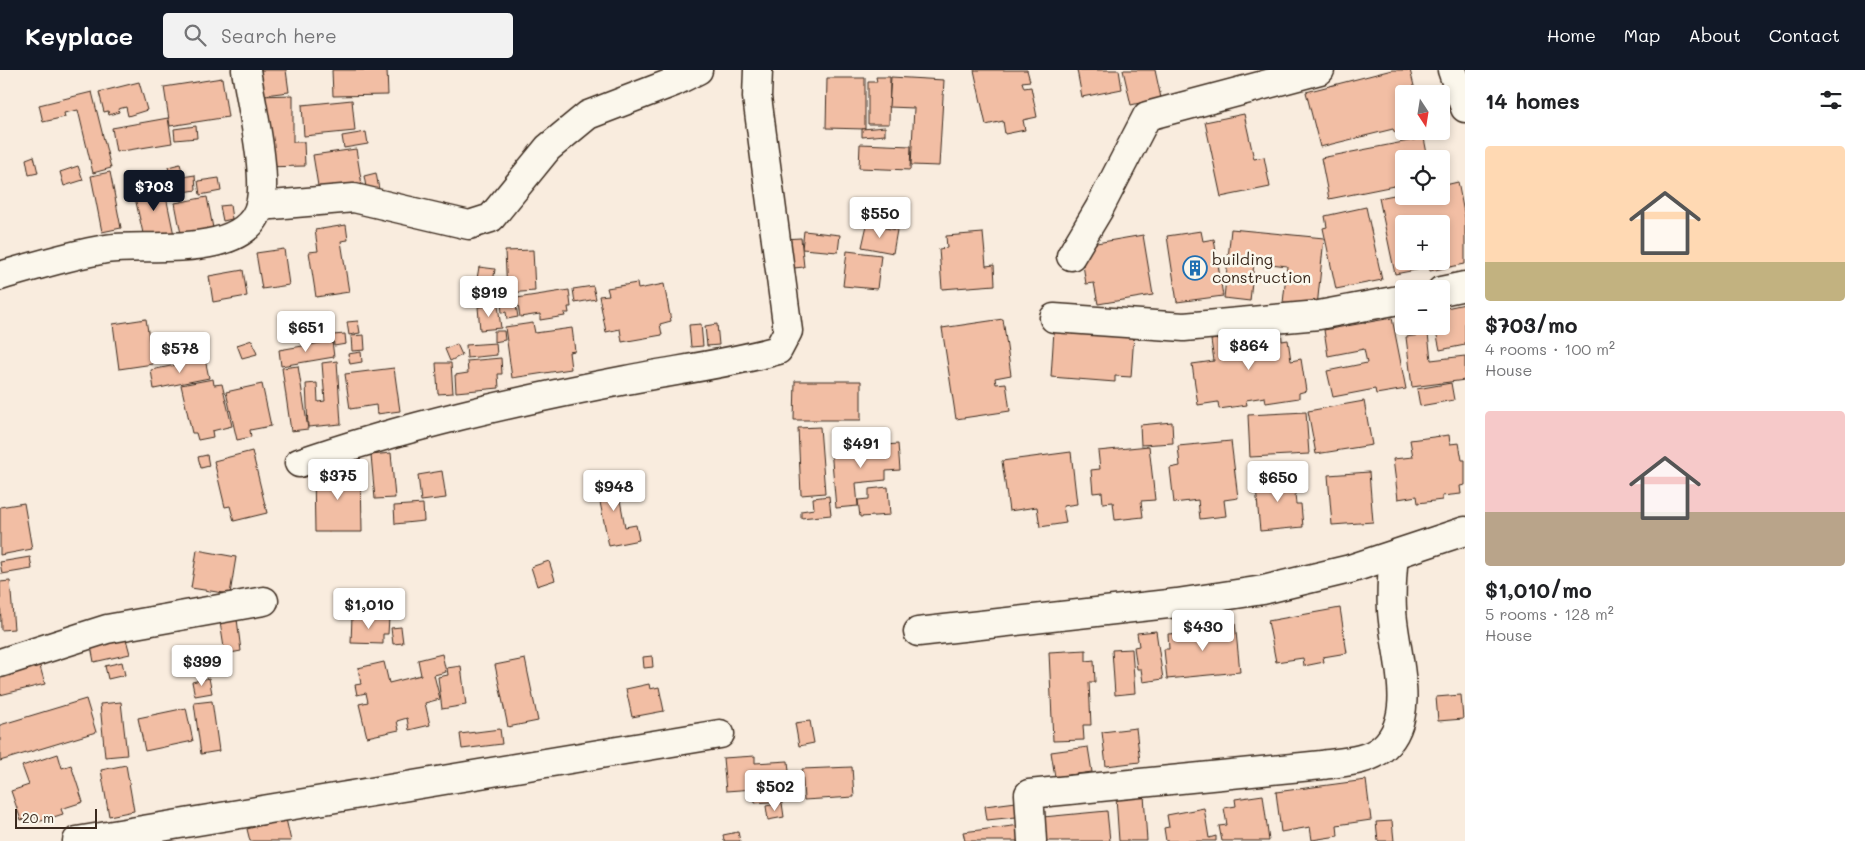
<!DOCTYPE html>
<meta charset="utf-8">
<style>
body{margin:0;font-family:Mali,sans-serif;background:#f2f2f2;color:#202124;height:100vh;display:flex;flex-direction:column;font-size:19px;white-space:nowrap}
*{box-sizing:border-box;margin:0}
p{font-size:16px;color:#757577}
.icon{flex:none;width:28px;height:28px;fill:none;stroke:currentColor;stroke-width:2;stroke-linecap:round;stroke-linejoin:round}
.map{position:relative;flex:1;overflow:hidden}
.sheet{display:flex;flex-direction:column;background:#fff;width:400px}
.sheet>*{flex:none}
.needle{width:32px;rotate:168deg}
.buttons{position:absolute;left:1395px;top:15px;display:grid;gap:10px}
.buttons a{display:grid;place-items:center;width:55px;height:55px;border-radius:5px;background:#fff;box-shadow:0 2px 8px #0003;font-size:25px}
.scale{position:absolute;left:15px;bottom:12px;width:82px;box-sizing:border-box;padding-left:5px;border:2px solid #3b2a1e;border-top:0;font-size:14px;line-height:18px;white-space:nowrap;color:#3b2a1e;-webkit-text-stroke:4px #fbf7ec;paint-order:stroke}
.price{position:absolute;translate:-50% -42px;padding:0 11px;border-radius:5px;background:#fff;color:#222;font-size:16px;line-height:32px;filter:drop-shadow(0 1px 2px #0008)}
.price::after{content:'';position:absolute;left:50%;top:30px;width:15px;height:11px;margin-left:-8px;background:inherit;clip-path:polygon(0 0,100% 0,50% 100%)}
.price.selected{background:#111827;color:#fff}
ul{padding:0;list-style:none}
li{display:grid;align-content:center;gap:10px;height:265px;padding:0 20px}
li span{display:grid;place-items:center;height:155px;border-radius:5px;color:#555}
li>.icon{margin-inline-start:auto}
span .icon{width:90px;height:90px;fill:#fffc;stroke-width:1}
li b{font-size:21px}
h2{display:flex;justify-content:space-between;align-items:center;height:60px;padding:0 20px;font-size:21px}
header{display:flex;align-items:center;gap:30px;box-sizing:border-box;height:70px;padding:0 25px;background:#111827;color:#fff}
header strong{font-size:24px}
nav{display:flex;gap:28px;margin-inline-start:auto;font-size:18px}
.search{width:350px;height:45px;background:#f2f2f2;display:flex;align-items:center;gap:12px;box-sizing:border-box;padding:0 18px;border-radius:5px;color:#757577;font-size:19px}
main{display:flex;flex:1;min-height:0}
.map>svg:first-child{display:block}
</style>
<header>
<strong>Keyplace</strong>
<div class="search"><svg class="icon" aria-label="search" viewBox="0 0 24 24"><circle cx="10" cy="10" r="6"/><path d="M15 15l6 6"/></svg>Search here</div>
<nav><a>Home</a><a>Map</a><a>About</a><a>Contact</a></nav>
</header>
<main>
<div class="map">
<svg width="1465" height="771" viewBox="0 0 1465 771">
<rect width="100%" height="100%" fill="#f9ecde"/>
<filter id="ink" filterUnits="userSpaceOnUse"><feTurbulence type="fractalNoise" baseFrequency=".02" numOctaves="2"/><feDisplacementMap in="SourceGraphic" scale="10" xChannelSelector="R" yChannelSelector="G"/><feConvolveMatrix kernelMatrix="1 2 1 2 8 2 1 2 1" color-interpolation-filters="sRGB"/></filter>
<g filter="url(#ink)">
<!-- building -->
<g fill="#f2bea4" stroke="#3b2a1e">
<path d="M253,0H286L289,22L256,26Z"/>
<path d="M332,0H387L388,25L333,26Z"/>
<path d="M974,0H1027L1030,11L1022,12L1024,18L1031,17L1037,47L1023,50L1025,60L1005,64L1003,51L986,55Z"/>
<path d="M1077,0H1119L1122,19L1082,27Z"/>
<path d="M1123,0H1155L1161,28L1131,35Z"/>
<path d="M1392,0H1410L1416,24H1404V61L1395,63L1393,59L1320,77L1306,22Z"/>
<path d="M876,7H890L889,54H868V12H877Z"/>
<path d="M891,7L944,10L939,96L911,95L914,38L889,37Z"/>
<path d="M222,8L228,47L170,56L164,17Z"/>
<path d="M827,8H865V59L826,58Z"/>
<path d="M139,12L147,40L128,46L126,37L118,39L119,42L109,45L108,41L104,42L99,22Z"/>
<path d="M92,22L111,98L93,103L78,40L64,43L65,47L43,52L39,35Z"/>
<path d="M293,25V72H304L305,96L261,97L259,26Z"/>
<path d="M352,30L355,61L304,66L302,35Z"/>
<path d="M1244,44L1254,89L1264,87L1270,117L1221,127L1205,52Z"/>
<path d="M168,48L172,73L116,82L112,58Z"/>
<path d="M196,56L197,68L175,70L174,59Z"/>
<path d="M885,57V65L862,67V59Z"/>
<path d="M366,62L368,74L344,78L342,66Z"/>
<path d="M1424,68L1428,89H1404V114L1329,129L1321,88Z"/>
<path d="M860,74L911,76L910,100L859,98Z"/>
<path d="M356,79L362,115L319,122L313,85Z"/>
<path d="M34,86L38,103L29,105L26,89Z"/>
<path d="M180,94L183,104L171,107L168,97Z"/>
<path d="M78,96L83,110L64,116L60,102Z"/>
<path d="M110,102L121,158L102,162L91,106Z"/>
<path d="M376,103L380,125L368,128L364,106Z"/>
<path d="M195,105L196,120L184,122L182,107Z"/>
<path d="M219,108L221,121L200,125L198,111Z"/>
<path d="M163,112L174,165L145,172L133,119Z"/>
<path d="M1458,112L1465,148V194L1430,201L1428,191H1441V154H1404V191H1419L1421,199L1395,204L1379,128L1404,123V126H1441V116Z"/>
<path d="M207,127L213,158L181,164L175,133Z"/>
<path d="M230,135L232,149L223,151L220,136Z"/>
<path d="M1366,137L1382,210L1336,219L1323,158L1327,157L1325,146Z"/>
<path d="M346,155L348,170L341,171L349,222L316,227L309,182L318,181L315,160Z"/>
<path d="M867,155L897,160L893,183L862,177Z"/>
<path d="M1231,159L1324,168L1317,237L1283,233L1287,196L1254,192L1250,231L1224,228Z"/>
<path d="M804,161L840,165L838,182L802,179Z"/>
<path d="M1201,161L1203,171L1214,169L1223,226L1177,232L1167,166Z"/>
<path d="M983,163L986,196L994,195L995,215L942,219L939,179L947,178L946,166Z"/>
<path d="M1143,165L1153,225L1098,234L1094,213L1086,214L1082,188L1087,187L1085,175Z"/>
<path d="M801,168L804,197L784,199L782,169Z"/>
<path d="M284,179L289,215L262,219L256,183Z"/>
<path d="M533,180L535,221L507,223L505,181Z"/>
<path d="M847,181L881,185L877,219L843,216Z"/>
<path d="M479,197L495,199L491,228L474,226Z"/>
<path d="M243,200L247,226L213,232L209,206Z"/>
<path d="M637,213L638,219L664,214L671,251L660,254L662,265L622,272L620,259L606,262L599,226L609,225L607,218Z"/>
<path d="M593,216L596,229L575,233L573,219Z"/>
<path d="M569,220L571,237H568L569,243H564L565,246L540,250V244L520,247L517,228Z"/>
<path d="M515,230L518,247L507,249L506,242L502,243L501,232Z"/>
<path d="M1465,234V275L1440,280L1436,261L1420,264L1419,256H1441V239Z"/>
<path d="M498,235L501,258L480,260L478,237Z"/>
<path d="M1392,248L1406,319L1376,324L1375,319L1333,327L1327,301L1367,293L1364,279L1328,286L1324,260Z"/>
<path d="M146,249L153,294L119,299L113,254Z"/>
<path d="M1003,249L1011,305L995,308L996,314L1006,313L1010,341L956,349L942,258Z"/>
<path d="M358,251L360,263L349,265L347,252Z"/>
<path d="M533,253L535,263L572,258L575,281L569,282L571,299L512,308L505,257Z"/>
<path d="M701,254L703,276L691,277L689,255Z"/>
<path d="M717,254L719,275L707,276L705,256Z"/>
<path d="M1281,259L1282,271L1288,270L1291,291L1301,289L1306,321L1299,323V328L1266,333L1265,327L1246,330L1247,335L1219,339L1218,332L1198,335L1192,294L1214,291L1211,270Z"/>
<path d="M1054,260L1134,265L1131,307L1115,306V312L1051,307Z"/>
<path d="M494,261H504L505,270L494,272Z"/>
<path d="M345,264L346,274L334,276L333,265Z"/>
<path d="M1428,264L1431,290L1465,286V310L1412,317L1406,267Z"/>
<path d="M364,265L365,280L352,281L351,266Z"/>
<path d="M252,270L257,284L242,288L237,275Z"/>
<path d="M332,271L334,287L281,296L279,280Z"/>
<path d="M496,273L497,285L467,288L466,275Z"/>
<path d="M457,274L462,285L450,291L445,279Z"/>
<path d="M361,282L362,292L350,294L348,284Z"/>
<path d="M501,288L502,304H498L499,318L456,322L455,305L468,303L467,291Z"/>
<path d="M205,289L209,308L154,319L151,300Z"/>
<path d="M337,291L341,354L308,357L306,314L317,313L318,332L325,331L322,293Z"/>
<path d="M436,293H451L453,323L438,324Z"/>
<path d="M298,296L308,359L291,361L282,298Z"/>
<path d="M394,298L400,341L377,344L376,335L350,339L345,304Z"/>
<path d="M213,309L214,315L222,314L232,356L212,361L213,367L198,370L196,363H192L181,315Z"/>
<path d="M795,311H861V350H794Z"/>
<path d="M1451,313L1454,330L1420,336L1417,319Z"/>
<path d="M262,314L271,356L250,360L251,367L237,370L226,322Z"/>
<path d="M1364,331L1372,375L1316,384L1308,341Z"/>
<path d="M1306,342L1309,384L1250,387L1248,345Z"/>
<path d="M1172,352L1173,373L1141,375L1140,355Z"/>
<path d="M820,357L825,423L801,425L798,358Z"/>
<path d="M1449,365L1450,374L1459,373L1462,390H1465V415L1460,416L1461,424L1442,426V430L1418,433L1417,426L1398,429L1393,389L1413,387L1410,370Z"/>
<path d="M1231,371L1238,428L1224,430L1226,446L1200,449L1198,430L1174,433L1170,398L1180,396L1178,376Z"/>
<path d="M898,374L900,400L886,401V410L856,413L858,436L836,438L831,379Z"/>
<path d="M1149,376L1155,430L1141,431L1143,447L1115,450L1113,432L1103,433L1102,422L1093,423L1091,400L1100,399L1098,381Z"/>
<path d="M252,381L267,443L234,451L230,436L225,437L214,391Z"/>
<path d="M1071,382L1077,434L1063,436L1066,453L1040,457L1037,437L1009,441L1002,391Z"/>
<path d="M391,383L395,428L375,429L371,385Z"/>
<path d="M207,385L209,396L201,398L198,387Z"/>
<path d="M314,399H361L362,462H315Z"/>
<path d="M442,401L446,428L421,431L418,405Z"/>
<path d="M1369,402L1373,452L1332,455L1328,405Z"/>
<path d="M615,403L625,457L636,455L639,470L609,476L595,408Z"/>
<path d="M1293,403L1296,434H1301L1303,457L1260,461L1255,407Z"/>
<path d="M888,417L890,445L860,447L858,430L869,429V419Z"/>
<path d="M829,426L831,445L801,448V441L814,439L813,428Z"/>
<path d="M24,433L32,479L0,485V437Z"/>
<path d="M423,434L424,451L395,454L394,436Z"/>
<path d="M197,480L236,487L230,524L191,518Z"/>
<path d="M30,487L32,499L2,504L0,492Z"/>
<path d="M549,491L555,510L537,516L531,497Z"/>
<path d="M10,511L14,559L1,560L0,512Z"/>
<path d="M1340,538L1347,583L1323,587L1324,592L1304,596L1303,588L1276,592L1268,551Z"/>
<path d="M352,546L389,548L388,564H383V574L351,573Z"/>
<path d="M237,549L241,581L225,584L220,552Z"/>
<path d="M1235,552L1240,602L1167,609L1164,579H1169L1168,564L1194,562V556Z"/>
<path d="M401,557L403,573L393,574L391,558Z"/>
<path d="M1156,561L1163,609L1143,612L1141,599H1137L1134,577L1139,576L1137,563Z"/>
<path d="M126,569L130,584L94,592L91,576Z"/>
<path d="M1132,579L1135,623L1115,625L1112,580Z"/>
<path d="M1086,580V591L1094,590L1095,612H1089L1091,655H1083L1084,670L1053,671L1049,582Z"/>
<path d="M442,584L446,602L434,605L440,629L425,633L430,655L409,660L407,648L397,651L399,660L367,667L359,634L368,632L366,623L357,625L355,615L361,614L358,598L384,592L389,613L421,605L418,590Z"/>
<path d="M652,586L653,597L644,598L643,587Z"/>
<path d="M525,589L538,651L508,657L495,595Z"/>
<path d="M122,592L125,605L108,609L105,596Z"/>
<path d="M39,593L45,614L0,625V603Z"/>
<path d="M461,596L466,635L442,639L438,607L448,605L447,598Z"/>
<path d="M209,608L212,623L195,626L192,612Z"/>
<path d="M649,614L650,619L659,617L664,641L632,647L626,619Z"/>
<path d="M1461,625L1463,649L1438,651L1436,627Z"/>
<path d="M86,629L96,662L0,691V655Z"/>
<path d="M212,631L219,681L201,684L194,633Z"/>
<path d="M121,632L127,685L105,687L100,634Z"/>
<path d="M186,638L193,671L145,681L138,648Z"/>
<path d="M810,651L814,673L799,676L795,653Z"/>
<path d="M1136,658L1140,692L1106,696L1102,662Z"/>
<path d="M500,659L502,674L462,679L460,664Z"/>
<path d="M1088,677L1092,702L1055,707L1051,682Z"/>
<path d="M58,684L62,698L71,695L83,732L61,739L63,744L38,752L35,746L21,750L11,721L29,715L22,696Z"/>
<path d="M755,686V693L788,691L791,722L785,723L786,731L755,733L754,719L726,721L723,688Z"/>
<path d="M126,695L134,741L109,746L101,700Z"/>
<path d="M852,697L854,727L804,730L802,699Z"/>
<path d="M1366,710L1371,750L1337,755L1338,766L1312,770L1310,757L1281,762L1276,722Z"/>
<path d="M1144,725L1147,771H1119L1116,727Z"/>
<path d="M1263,725L1269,771H1222L1219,756L1227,755L1224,738L1236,736L1235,729Z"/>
<path d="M1024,731L1026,746L987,750L985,736Z"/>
<path d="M782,733L784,747L768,750L766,736Z"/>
<path d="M1204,738L1209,768L1216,766V771H1166L1164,758L1169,757L1167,745Z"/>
<path d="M1107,741L1110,771H1044L1043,747Z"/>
<path d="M286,749L291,771H250L247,759Z"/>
<path d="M1392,751L1394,771H1378L1376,752Z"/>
<path d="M1021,755L1022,771H965L963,762Z"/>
<path d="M738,762L740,771H724L723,765Z"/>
</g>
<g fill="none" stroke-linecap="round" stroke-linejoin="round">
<!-- minor casing -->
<g stroke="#3b2a1e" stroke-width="31">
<g id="minor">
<path d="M1452,0L1465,38"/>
<path d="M260,136L354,128L469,155L491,148L548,78L588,45L674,12L698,0"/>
<path d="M1071,186L1099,139L1147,46L1320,0"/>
<path d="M0,206C35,196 70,185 106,179C147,173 247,190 260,135C268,105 251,33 246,0"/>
<path d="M1441,221L1465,216"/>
<path d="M1054,248L1184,257L1319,245L1404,229"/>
<path d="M299,393C405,356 516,331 626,310C676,300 728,294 778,280L788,261L757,27L758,0"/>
<path d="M918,562L1177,533L1263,520L1350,499L1465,461"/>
<path d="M0,593L107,559L264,531"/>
<path d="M77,771L720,664"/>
<path d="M1032,771L1029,724L1322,695C1342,692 1368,692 1384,677C1419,644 1394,582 1392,540C1391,522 1392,504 1394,486"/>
</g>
</g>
<!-- minor -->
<use href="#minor" stroke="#fbf7ec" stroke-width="28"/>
</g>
</g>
<!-- icons -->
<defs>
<g id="building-ring" transform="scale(1.25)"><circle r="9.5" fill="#fbf7ec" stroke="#1f6fb2" stroke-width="1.5"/><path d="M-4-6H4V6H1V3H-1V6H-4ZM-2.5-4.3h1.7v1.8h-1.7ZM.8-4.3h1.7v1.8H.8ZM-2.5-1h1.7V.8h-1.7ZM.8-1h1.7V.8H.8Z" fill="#1f6fb2"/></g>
</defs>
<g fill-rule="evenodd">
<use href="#building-ring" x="1195" y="198"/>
</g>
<g text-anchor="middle" stroke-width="5" stroke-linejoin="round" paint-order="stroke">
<!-- poi labels -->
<g font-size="16" fill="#3b2a1e" stroke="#fbf7ec" text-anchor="start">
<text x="1212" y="195">building<tspan x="1212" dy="18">construction</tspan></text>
</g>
</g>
</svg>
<div class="buttons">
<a><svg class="needle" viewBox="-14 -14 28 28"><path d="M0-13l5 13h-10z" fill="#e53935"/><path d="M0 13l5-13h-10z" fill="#757577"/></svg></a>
<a><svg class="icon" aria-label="locate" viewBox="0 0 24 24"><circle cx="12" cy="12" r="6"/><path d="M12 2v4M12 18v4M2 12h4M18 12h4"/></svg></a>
<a>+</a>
<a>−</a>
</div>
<div class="scale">20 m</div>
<b class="price selected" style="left:154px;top:142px">$703</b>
<b class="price" style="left:880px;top:169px">$550</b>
<b class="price" style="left:489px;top:248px">$919</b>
<b class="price" style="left:306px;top:283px">$651</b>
<b class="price" style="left:1249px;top:301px">$864</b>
<b class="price" style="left:180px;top:304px">$578</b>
<b class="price" style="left:861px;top:399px">$491</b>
<b class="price" style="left:338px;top:431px">$375</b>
<b class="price" style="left:1278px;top:433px">$650</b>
<b class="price" style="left:614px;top:442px">$948</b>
<b class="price" style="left:369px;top:560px">$1,010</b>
<b class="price" style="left:1203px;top:582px">$430</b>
<b class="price" style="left:202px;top:617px">$399</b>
<b class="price" style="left:775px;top:742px">$502</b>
</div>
<section class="sheet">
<h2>14 homes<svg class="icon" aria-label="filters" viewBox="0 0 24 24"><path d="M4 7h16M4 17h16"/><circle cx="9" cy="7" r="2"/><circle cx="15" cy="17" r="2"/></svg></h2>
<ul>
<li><span style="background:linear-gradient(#ffd9b3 75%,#c2b280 0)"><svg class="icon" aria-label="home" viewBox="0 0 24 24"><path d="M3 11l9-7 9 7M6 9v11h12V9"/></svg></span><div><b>$703/mo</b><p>4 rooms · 100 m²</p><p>House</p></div></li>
<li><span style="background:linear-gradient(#f6c9c9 65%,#b9a48a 0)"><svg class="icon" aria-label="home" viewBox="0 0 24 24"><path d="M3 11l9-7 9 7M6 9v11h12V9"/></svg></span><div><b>$1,010/mo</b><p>5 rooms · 128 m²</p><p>House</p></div></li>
</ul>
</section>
</main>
